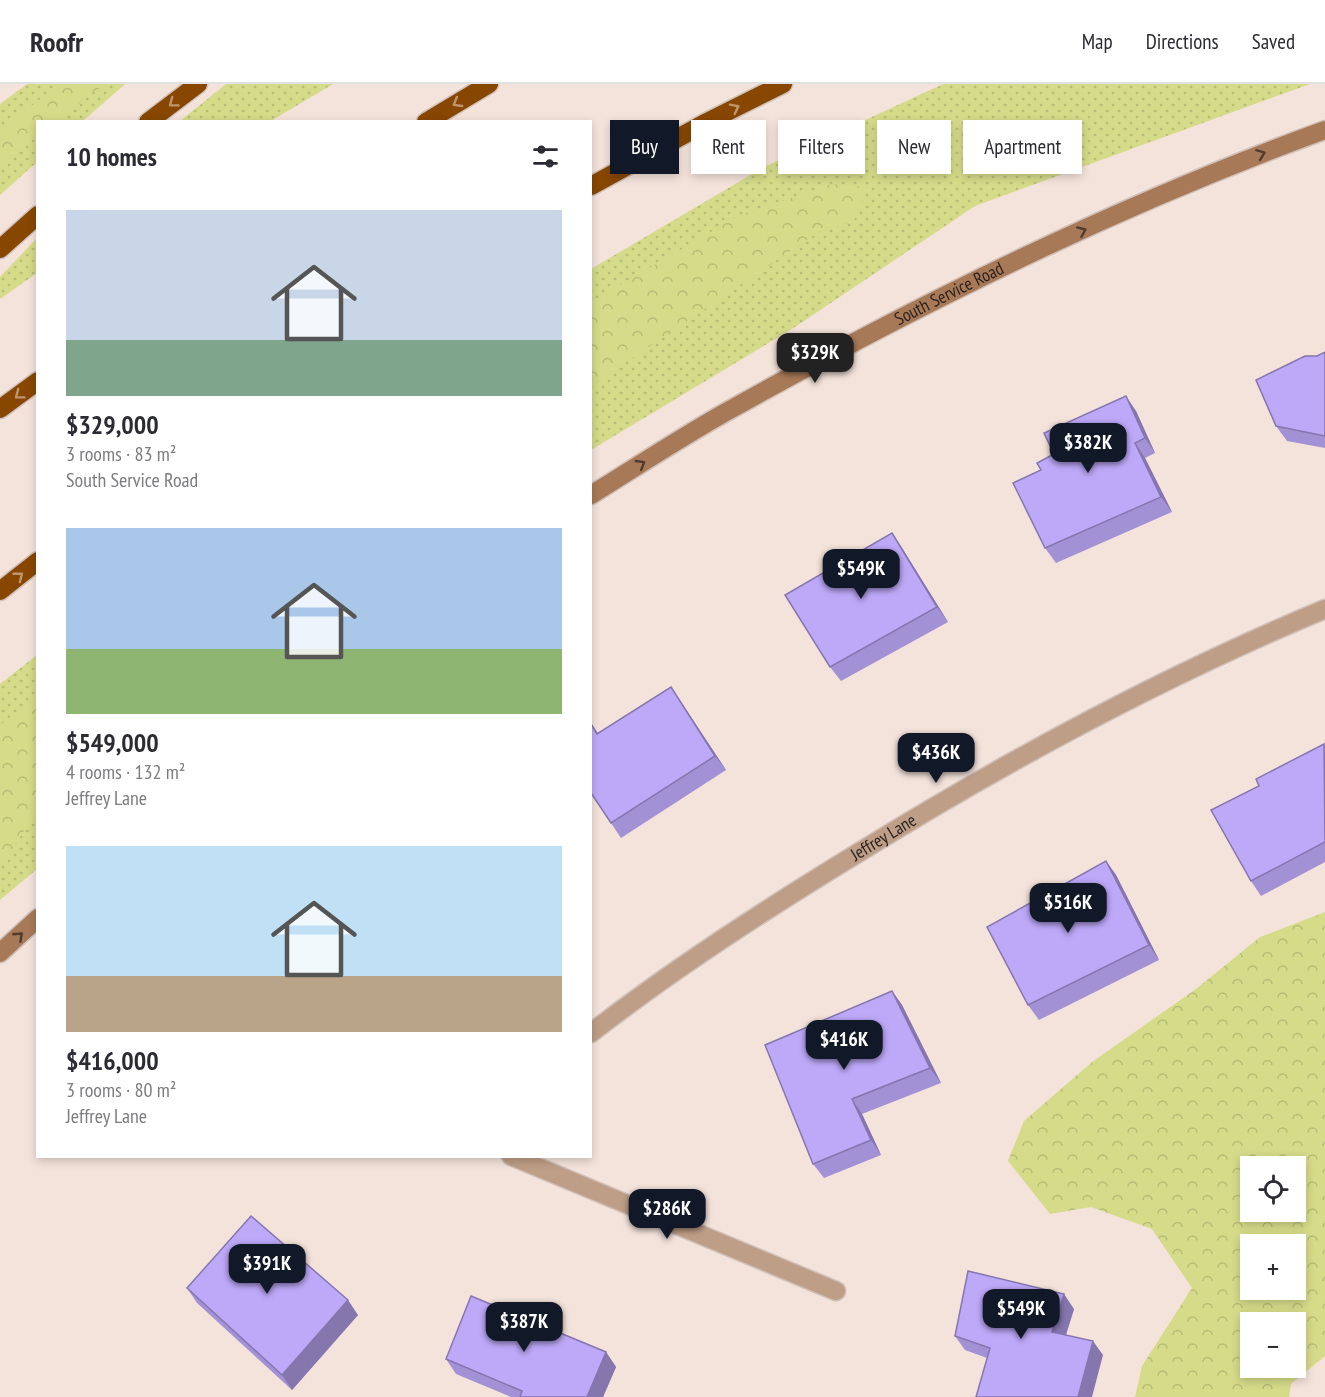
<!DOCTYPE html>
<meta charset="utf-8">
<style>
body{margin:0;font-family:"PT Sans Narrow",sans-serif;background:#f2f2f3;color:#2b2b33;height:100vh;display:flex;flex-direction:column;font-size:22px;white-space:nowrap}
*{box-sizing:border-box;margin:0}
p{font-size:20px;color:#7c7c81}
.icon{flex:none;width:33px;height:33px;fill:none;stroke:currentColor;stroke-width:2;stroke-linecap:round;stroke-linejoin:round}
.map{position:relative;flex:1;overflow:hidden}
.details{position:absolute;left:36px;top:36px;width:556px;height:1038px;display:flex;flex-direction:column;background:#fff;border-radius:0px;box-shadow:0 3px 9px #0003}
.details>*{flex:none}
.banner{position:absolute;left:610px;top:36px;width:570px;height:54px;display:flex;gap:12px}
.controls{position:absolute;left:1240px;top:1072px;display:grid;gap:12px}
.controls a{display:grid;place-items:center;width:66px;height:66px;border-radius:0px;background:#fff;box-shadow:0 3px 9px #0003;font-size:30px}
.price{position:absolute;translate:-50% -51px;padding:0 14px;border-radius:12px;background:#111827;color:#fff;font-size:20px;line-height:39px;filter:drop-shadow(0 2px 3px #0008)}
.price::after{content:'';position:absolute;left:50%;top:36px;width:18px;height:14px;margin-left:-9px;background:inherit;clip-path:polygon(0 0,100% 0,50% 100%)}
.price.on{background:#222;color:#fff}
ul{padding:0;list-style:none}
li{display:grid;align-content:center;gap:12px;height:318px;padding:0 30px}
li span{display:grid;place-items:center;height:186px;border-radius:0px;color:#555}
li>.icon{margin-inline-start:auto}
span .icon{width:108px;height:108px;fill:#fffc;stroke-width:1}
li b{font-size:26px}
h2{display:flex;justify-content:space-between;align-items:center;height:72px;padding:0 30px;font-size:26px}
.chip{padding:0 21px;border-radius:0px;background:#fff;box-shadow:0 3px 9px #0003;font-size:21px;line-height:54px}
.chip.on{background:#111827;color:#fff}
header{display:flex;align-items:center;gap:36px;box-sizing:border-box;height:84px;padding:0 30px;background:#fff;border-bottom:2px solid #e1e1e2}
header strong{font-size:28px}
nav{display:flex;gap:33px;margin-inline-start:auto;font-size:21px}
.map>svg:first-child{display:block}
</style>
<header>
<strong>Roofr</strong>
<nav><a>Map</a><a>Directions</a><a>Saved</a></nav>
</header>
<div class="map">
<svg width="1325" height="1313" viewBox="0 0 1325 1313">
<defs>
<pattern id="grass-dots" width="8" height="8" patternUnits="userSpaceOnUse" patternTransform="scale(1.5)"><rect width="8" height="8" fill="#d5db89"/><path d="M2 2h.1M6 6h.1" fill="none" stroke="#b7bc76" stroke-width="1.8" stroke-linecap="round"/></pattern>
<pattern id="forest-crowns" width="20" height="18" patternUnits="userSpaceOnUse" patternTransform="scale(1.5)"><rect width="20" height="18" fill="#d5db89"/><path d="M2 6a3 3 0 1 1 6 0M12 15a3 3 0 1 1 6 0" fill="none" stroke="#b7bc76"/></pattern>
</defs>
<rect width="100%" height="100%" fill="#f4e3db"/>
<!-- grass -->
<g fill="url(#grass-dots)">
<path d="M27,0H125L83,37L38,38L37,78L0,111V20Z"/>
<path d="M226,0H333L271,37H180Z"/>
<path d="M943,0H1310L975,122L795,243L591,366V185L764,83Z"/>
<path d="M37,154V189L0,215V193Z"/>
<path d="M37,571V785L0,816V600Z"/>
</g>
<!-- forest -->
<g fill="url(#forest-crowns)" fill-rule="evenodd">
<path d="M59,0H105L55,37L38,38L37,51L0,79V47Z"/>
<path d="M832,100L868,103L854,137L820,147L591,302V218L740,131Z"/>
<path d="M37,612V727L0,784V641Z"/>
<path d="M1325,828V1272L1291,1300L1289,1313H1135L1142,1282L1192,1204L1152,1145L1091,1123L1050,1130L1008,1077L1024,1037L1092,978L1196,905L1260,853ZM1251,1083H1296V1128H1251ZM1251,1161H1296V1206H1251ZM1251,1239H1296V1284H1251Z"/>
</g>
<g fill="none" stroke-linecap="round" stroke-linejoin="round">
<!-- minor casing -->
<g stroke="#cfc0b9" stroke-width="21">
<g id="minor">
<path id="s1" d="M591,949C676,883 766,825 858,769C1008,676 1162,593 1325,525"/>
<path d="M511,1072L836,1207"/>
</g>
</g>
<!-- secondary casing -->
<g stroke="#cfc0b9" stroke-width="21">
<g id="secondary">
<path id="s2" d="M591,411C636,383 680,354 726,328C919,220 1118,121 1325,46"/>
<path d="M0,869L38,834"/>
</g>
</g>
<!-- motorway casing -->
<g stroke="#cfc0b9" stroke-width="21">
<g id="motorway">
<path d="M148,38L198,0"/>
<path d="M426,38L489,0"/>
<path d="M591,102L707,38L783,0"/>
<path d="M0,165L38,131"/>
<path d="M0,325L38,297"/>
<path d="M0,507L38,477"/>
</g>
</g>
<!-- minor -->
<use href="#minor" stroke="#be9e86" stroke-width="18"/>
<!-- secondary -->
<use href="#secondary" stroke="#a87956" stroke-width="18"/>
<!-- motorway -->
<use href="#motorway" stroke="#884701" stroke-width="18"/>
</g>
<!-- wall -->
<g fill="#a391d6">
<path d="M1325,268V364L1287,357L1276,342L1317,272Z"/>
<path d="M1136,327L1155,369L1145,374L1172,428L1056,479L1045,464L1041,386Z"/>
<path d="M892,449L902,464L948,538L841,597L830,583Z"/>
<path d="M681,618L726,686L621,754L591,709V639L598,649Z"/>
<path d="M1325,661V778L1261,812L1251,797L1259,702Z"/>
<path d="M1106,777L1116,791L1159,876L1039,936L1028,921Z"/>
<path d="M892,907L902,921L941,999L862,1030L881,1071L824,1094L813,1080Z"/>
<path d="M187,1204L358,1231L292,1306L197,1219Z"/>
<path d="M1074,1225L1066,1251L1103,1271L987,1274L965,1266L955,1252Z"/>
<path d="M606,1268L616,1283L603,1313H511L456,1290L446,1275Z"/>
</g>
<!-- shaded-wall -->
<g fill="#8576ae">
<path d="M1126,312L1136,327L1155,369L1145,354Z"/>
<path d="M1135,359L1145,374L1172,428L1161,413Z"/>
<path d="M892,449L902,464L948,538L937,523Z"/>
<path d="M671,603L681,618L726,686L715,672Z"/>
<path d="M1106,777L1116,791L1159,876L1149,861Z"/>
<path d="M892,907L902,921L941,999L930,984Z"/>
<path d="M852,1015L862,1030L881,1071L871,1056Z"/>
<path d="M1064,1210L1074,1225L1062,1263L1052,1248Z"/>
<path d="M348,1216L358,1231L292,1306L282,1291Z"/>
<path d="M1093,1257L1103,1271L1092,1313H1078Z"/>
<path d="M606,1268L616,1283L603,1313H587Z"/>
</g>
<!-- building -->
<g fill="#bea9f9" stroke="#8576ae" stroke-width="1.5">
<path d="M1325,268V352L1276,342L1256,296L1305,272H1317Z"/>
<path d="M1126,312L1145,354L1135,359L1161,413L1045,464L1013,399L1041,386L1037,379L1054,370L1044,349Z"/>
<path d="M892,449L937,523L830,583L785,511Z"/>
<path d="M671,603L715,672L611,739L591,709V640L597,650Z"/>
<path d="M1324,660L1325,758L1251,797L1211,726L1259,702L1256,695Z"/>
<path d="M1106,777L1149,861L1028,921L987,843Z"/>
<path d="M892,907L930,984L852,1015L871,1056L813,1080L765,961Z"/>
<path d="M251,1132L348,1216L282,1291L187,1204Z"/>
<path d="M968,1187L1064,1210L1052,1248L1093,1257L1078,1313H976L990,1264L955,1252Z"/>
<path d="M471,1212L606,1268L587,1313H520L522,1307L446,1275Z"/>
</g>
<!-- one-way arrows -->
<defs><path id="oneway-chevron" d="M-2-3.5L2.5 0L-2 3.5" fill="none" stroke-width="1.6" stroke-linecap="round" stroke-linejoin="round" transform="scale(1.5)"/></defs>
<g stroke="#be956e">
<use href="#oneway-chevron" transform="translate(173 19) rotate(143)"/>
<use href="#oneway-chevron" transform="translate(457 19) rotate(149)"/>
<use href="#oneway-chevron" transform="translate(735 24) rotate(-27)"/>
<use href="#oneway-chevron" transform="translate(19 311) rotate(143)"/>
<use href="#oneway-chevron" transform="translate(19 492) rotate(-38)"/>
</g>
<g stroke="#4f3c30">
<use href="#oneway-chevron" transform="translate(1261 70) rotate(-21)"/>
<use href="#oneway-chevron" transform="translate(1082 147) rotate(-24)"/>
<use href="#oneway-chevron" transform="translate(641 380) rotate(-31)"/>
<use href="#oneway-chevron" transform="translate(19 852) rotate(-43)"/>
</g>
<g text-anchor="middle" stroke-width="6" stroke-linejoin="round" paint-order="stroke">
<!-- street labels -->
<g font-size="18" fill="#292220" stroke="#f4e3db">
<text dy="6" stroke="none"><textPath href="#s2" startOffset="411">South Service Road</textPath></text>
<text dy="6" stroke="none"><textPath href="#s1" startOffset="352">Jeffrey Lane</textPath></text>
</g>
</g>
</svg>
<div class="controls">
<a><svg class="icon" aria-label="locate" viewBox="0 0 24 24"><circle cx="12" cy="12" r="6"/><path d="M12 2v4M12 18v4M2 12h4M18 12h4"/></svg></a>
<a>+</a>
<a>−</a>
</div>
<b class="price on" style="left:815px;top:300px">$329K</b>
<b class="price" style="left:1088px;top:390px">$382K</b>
<b class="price" style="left:861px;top:516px">$549K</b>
<b class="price" style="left:936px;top:700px">$436K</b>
<b class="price" style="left:1068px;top:850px">$516K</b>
<b class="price" style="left:844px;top:987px">$416K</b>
<b class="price" style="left:667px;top:1156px">$286K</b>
<b class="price" style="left:267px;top:1211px">$391K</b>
<b class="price" style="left:1021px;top:1256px">$549K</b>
<b class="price" style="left:524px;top:1269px">$387K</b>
<div class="banner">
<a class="chip on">Buy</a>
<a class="chip">Rent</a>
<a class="chip">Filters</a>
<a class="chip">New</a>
<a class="chip">Apartment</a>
</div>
<section class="details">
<h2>10 homes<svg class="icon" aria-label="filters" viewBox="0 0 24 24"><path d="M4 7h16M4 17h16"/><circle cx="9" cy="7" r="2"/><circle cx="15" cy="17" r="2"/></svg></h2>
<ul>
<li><span style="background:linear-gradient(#c9d6e8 70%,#7fa58c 0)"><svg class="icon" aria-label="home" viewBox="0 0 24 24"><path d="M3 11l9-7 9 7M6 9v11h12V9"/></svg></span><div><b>$329,000</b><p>3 rooms · 83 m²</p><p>South Service Road</p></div></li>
<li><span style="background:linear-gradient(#a9c7e8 65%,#8fb573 0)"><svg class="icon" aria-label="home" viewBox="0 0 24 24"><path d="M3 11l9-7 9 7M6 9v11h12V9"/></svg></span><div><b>$549,000</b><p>4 rooms · 132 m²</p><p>Jeffrey Lane</p></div></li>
<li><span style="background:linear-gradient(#bfe0f5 70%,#b9a48a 0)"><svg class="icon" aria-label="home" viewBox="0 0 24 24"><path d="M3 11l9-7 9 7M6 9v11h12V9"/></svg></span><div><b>$416,000</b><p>3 rooms · 80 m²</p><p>Jeffrey Lane</p></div></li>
</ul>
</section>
</div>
